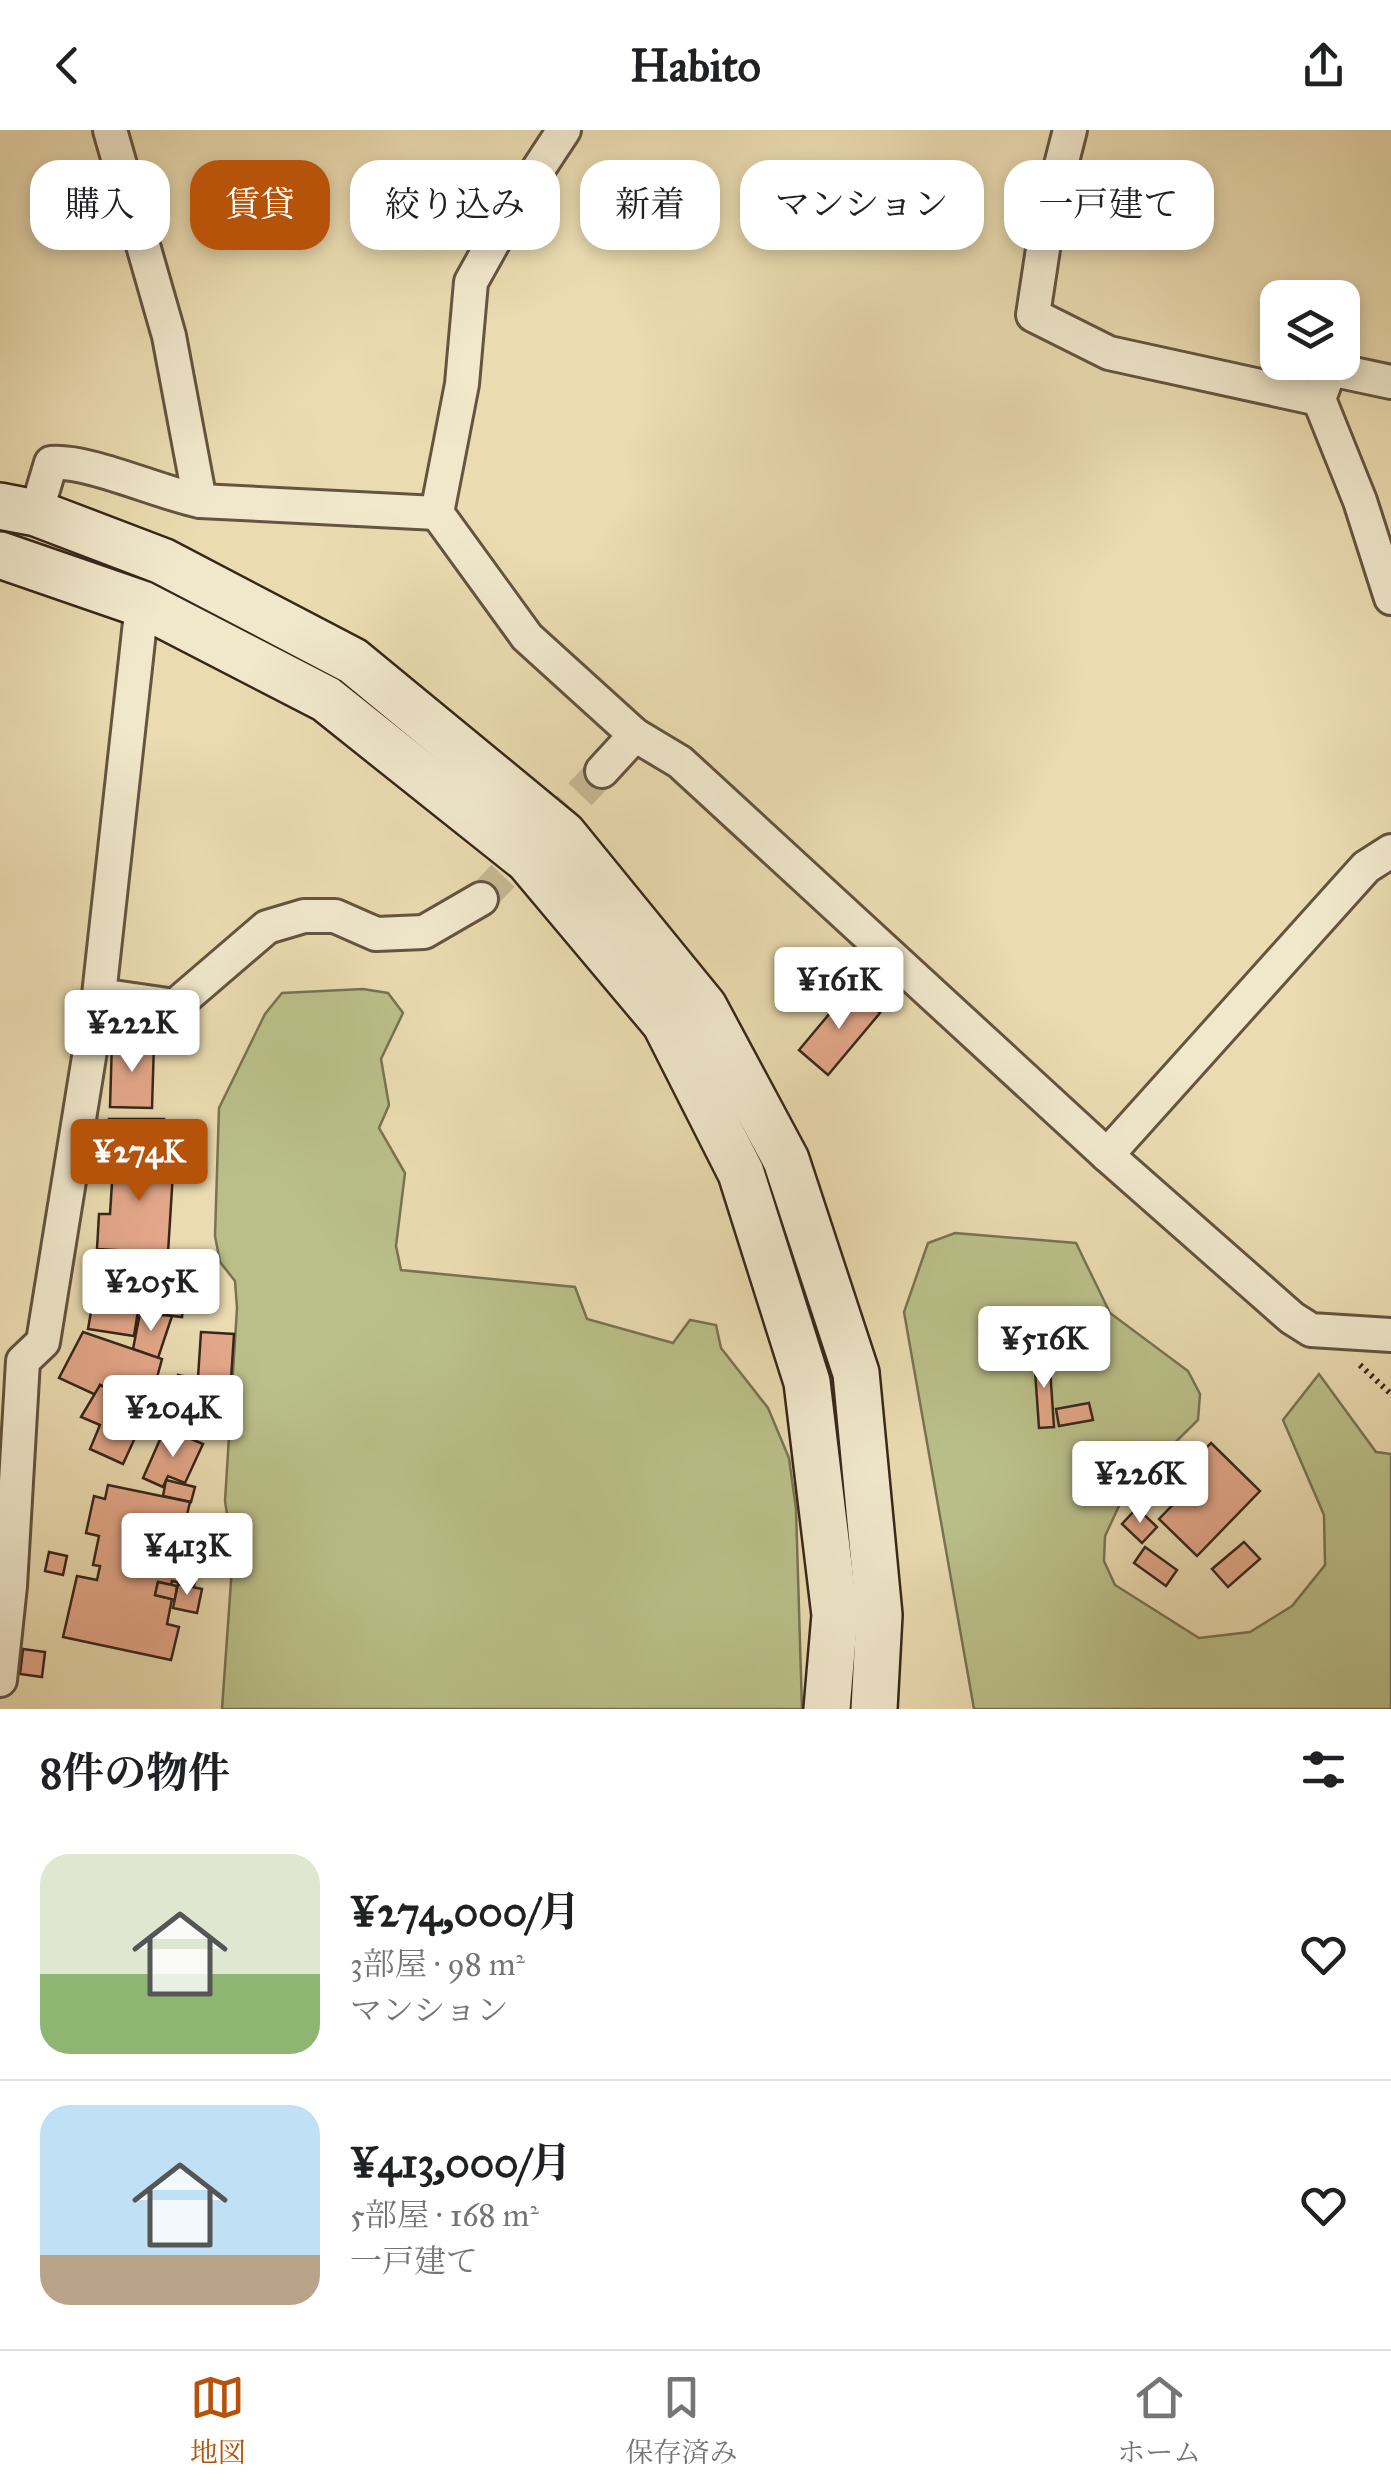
<!DOCTYPE html>
<html lang="ja">
<meta charset="utf-8">
<style>
body{margin:0;font-family:"IM FELL Great Primer","Noto Serif JP",serif;background:#f6f6f6;color:#202124;height:100vh;display:flex;flex-direction:column;font-size:38px;white-space:nowrap}
*{box-sizing:border-box;margin:0}
p{font-size:32px;color:#757577}
.icon{flex:none;width:55px;height:55px;fill:none;stroke:currentColor;stroke-width:2;stroke-linecap:round;stroke-linejoin:round}
.map{position:relative;height:1579px;overflow:hidden}
.side{display:flex;flex-direction:column;background:#fff;flex:1}
.side>*{flex:none}
.banner{position:absolute;left:30px;top:30px;width:1332px;height:90px;display:flex;gap:20px}
.tools{position:absolute;left:1260px;top:150px;display:grid;gap:20px}
.tools a{display:grid;place-items:center;width:100px;height:100px;border-radius:20px;background:#fff;box-shadow:0 5px 15px #0003;font-size:50px}
.price{position:absolute;translate:-50% -85px;padding:0 22px;border-radius:10px;background:#fff;color:#222;font-size:32px;line-height:65px;filter:drop-shadow(0 2px 5px #0008)}
.price::after{content:'';position:absolute;left:50%;top:60px;width:30px;height:22px;margin-left:-15px;background:inherit;clip-path:polygon(0 0,100% 0,50% 100%)}
.price.current{background:#b45309;color:#fff}
ul{padding:0;list-style:none}
li{display:flex;align-items:center;gap:30px;height:250px;padding:0 40px}
li+li{border-top:2px solid #e0e0e0}
li span{display:grid;place-items:center;flex:none;width:280px;height:200px;border-radius:30px;color:#555}
li>.icon{margin-inline-start:auto}
span .icon{width:120px;height:120px;fill:#fffc;stroke-width:1}
li b{font-size:42px}
h2{display:flex;justify-content:space-between;align-items:center;height:120px;padding:0 40px;font-size:42px}
.pill{padding:0 35px;border-radius:30px;background:#fff;box-shadow:0 5px 15px #0003;font-size:35px;line-height:90px}
.pill.current{background:#b45309;color:#fff}
header{display:flex;justify-content:space-between;align-items:center;height:130px;padding:0 40px;background:#fff;font-size:45px;font-weight:700}
.dock{display:flex;justify-content:space-around;align-items:center;height:140px;border-top:2px solid #e0e0e0;background:#fff;font-size:28px;color:#757577}
.dock a{display:grid;justify-items:center;gap:5px}
.dock .current{color:#b45309}
.map>svg:first-child{display:block}
</style>
<header><svg class="icon" aria-label="back" viewBox="0 0 24 24"><path d="M15 5l-7 7 7 7"/></svg>Habito<svg class="icon" aria-label="share" viewBox="0 0 24 24"><path d="M12 15V3M7 8l5-5 5 5M5 13v7h14v-7"/></svg></header>
<div class="map">
<svg width="1391" height="1579" viewBox="0 0 1391 1579">
<rect width="100%" height="100%" fill="#eadbb0"/>
<filter id="stains"><feTurbulence type="fractalNoise" baseFrequency=".002" numOctaves="4"/><feColorMatrix values="0 0 0 0 .2 0 0 0 0 .09 0 0 0 0 .02 0 0 0 .5 -.17"/></filter>
<radialGradient id="worn" r=".72"><stop offset=".6" stop-color="#630" stop-opacity="0"/><stop offset="1" stop-color="#630" stop-opacity=".3"/></radialGradient>
<!-- green -->
<g fill="#babf89" stroke="#787352" stroke-width="2.5">
<path d="M363,859L388,863L403,883L381,929L389,975L379,998L405,1043L396,1116L401,1140L575,1157L587,1189L673,1213L690,1190L716,1195L721,1218L768,1278L789,1328L796,1379L802,1579H222L233,1423L225,1371L237,1178L235,1151L220,1132L215,1106L219,978L265,884L282,863Z"/>
<path d="M955,1103L1076,1113L1110,1183L1188,1241L1200,1264L1198,1290L1126,1361L1105,1406L1104,1431L1115,1455L1199,1508L1250,1502L1292,1476L1325,1435L1324,1385L1283,1290L1319,1244L1376,1322L1391,1324V1579H974L904,1182L928,1113Z"/>
</g>
<!-- building -->
<g fill="#e3a789" stroke="#37271a" stroke-width="2.5">
<path d="M851,858L880,883L828,945L799,920Z"/>
<path d="M112,911L154,913L152,978L110,977Z"/>
<rect x="109" y="989" width="55" height="27"/>
<path d="M114,1022L174,1026L168,1123L97,1119L99,1084H110Z"/>
<path d="M121,1123L152,1126L151,1134L120,1131Z"/>
<path d="M152,1128L187,1132L182,1187L147,1183Z"/>
<path d="M100,1130L145,1137L134,1206L88,1199Z"/>
<path d="M140,1183L172,1186L158,1228L133,1219Z"/>
<path d="M83,1202L162,1229L149,1277L100,1255L96,1265L59,1248Z"/>
<path d="M201,1202L234,1204L230,1265L197,1263Z"/>
<path d="M1049,1224L1054,1297L1039,1298L1034,1226Z"/>
<path d="M178,1245L194,1248L188,1282L172,1279Z"/>
<path d="M100,1255L149,1277L123,1334L90,1319L100,1295L81,1287Z"/>
<path d="M198,1268L217,1272L213,1293L195,1290Z"/>
<path d="M1089,1273L1093,1290L1059,1296L1056,1279Z"/>
<path d="M162,1305L181,1313L184,1306L203,1314L185,1353L168,1346L163,1357L143,1348Z"/>
<path d="M1211,1313L1260,1361L1197,1426L1159,1389L1194,1353L1183,1342Z"/>
<path d="M166,1350L195,1357L191,1372L163,1366Z"/>
<path d="M108,1355L190,1372L178,1423L200,1428L194,1456L172,1451L171,1455L158,1452L155,1465L172,1469L167,1494L179,1497L171,1530L63,1507L77,1446L97,1450L100,1436L93,1435L99,1406L86,1403L94,1366L105,1369Z"/>
<path d="M1137,1378L1157,1397L1142,1413L1122,1394Z"/>
<path d="M1244,1412L1260,1429L1228,1457L1212,1439Z"/>
<path d="M1145,1417L1177,1440L1166,1456L1134,1433Z"/>
<path d="M49,1422L67,1426L63,1445L45,1441Z"/>
<path d="M158,1452L177,1456L175,1470L155,1465Z"/>
<path d="M178,1454L202,1459L197,1483L173,1478Z"/>
<path d="M23,1519L45,1522L42,1547L20,1544Z"/>
</g>
<g fill="none" stroke-linecap="round" stroke-linejoin="round">
<!-- street-tunnel -->
<path stroke="#c6b792" stroke-width="32" stroke-dasharray="32 16" stroke-linecap="butt" d="M481,769L602,641"/>
<!-- street casing -->
<g stroke="#645440" stroke-width="38">
<g id="street">
<path d="M110,0L169,206L200,371"/>
<path d="M564,0L510,82L471,152L462,254L437,383L527,507L635,605L680,632L1107,1025L1292,1188L1311,1200L1391,1205"/>
<path d="M1070,0L1048,86L1033,185L1109,223L1319,269"/>
<path d="M1391,252L1330,239L1319,269L1360,371L1391,468"/>
<path d="M36,383L51,333C89,330 157,362 200,371L437,383"/>
<path d="M602,641L635,605"/>
<path d="M99,865L175,876L267,797L304,786H335L376,804L424,802L481,769"/>
<path d="M1107,1025L1366,737L1391,721"/>
<path d="M0,1550L10,1456L23,1231L43,1212L99,865L142,474"/>
</g>
</g>
<!-- secondary casing -->
<g stroke="#37271a" stroke-width="50">
<g id="secondary">
<path d="M0,376L36,383L162,431L353,531L563,704L704,877L786,1030L856,1243L879,1485L874,1579"/>
<path d="M0,425L142,474L326,569L528,730L665,893L741,1043L807,1252L835,1485L827,1579"/>
</g>
</g>
<!-- path -->
<path stroke="#37271a" stroke-width="6" stroke-dasharray="2.5 5" stroke-linecap="butt" d="M1360,1235L1391,1264"/>
<!-- street -->
<use href="#street" stroke="#f1e8cc" stroke-width="32"/>
<!-- secondary -->
<use href="#secondary" stroke="#f1e8cc" stroke-width="45"/>
</g>
<rect width="100%" height="100%" filter="url(#stains)"/>
<rect width="100%" height="100%" fill="url(#worn)"/>
</svg>
<div class="tools">
<a><svg class="icon" aria-label="layers" viewBox="0 0 24 24"><path d="M12 4l9 5-9 5-9-5zM3 14l9 5 9-5"/></svg></a>
</div>
<b class="price" style="left:839px;top:902px">¥161K</b>
<b class="price" style="left:132px;top:945px">¥222K</b>
<b class="price current" style="left:139px;top:1074px">¥274K</b>
<b class="price" style="left:151px;top:1204px">¥205K</b>
<b class="price" style="left:1044px;top:1261px">¥516K</b>
<b class="price" style="left:173px;top:1330px">¥204K</b>
<b class="price" style="left:1140px;top:1396px">¥226K</b>
<b class="price" style="left:187px;top:1468px">¥413K</b>
<div class="banner">
<a class="pill">購入</a>
<a class="pill current">賃貸</a>
<a class="pill">絞り込み</a>
<a class="pill">新着</a>
<a class="pill">マンション</a>
<a class="pill">一戸建て</a>
</div>
</div>
<section class="side">
<h2>8件の物件<svg class="icon" aria-label="filters" viewBox="0 0 24 24"><path d="M4 7h16M4 17h16"/><circle cx="9" cy="7" r="2"/><circle cx="15" cy="17" r="2"/></svg></h2>
<ul>
<li><span style="background:linear-gradient(#dfe7d0 60%,#8fb573 0)"><svg class="icon" aria-label="home" viewBox="0 0 24 24"><path d="M3 11l9-7 9 7M6 9v11h12V9"/></svg></span><div><b>¥274,000/月</b><p>3部屋 · 98 m²</p><p>マンション</p></div><svg class="icon" aria-label="heart" viewBox="0 0 24 24"><path d="M12 20l-8-8c-3-5 5-10 8-4 3-6 11-1 8 4z"/></svg></li>
<li><span style="background:linear-gradient(#bfe0f5 75%,#b9a48a 0)"><svg class="icon" aria-label="home" viewBox="0 0 24 24"><path d="M3 11l9-7 9 7M6 9v11h12V9"/></svg></span><div><b>¥413,000/月</b><p>5部屋 · 168 m²</p><p>一戸建て</p></div><svg class="icon" aria-label="heart" viewBox="0 0 24 24"><path d="M12 20l-8-8c-3-5 5-10 8-4 3-6 11-1 8 4z"/></svg></li>
</ul>
</section>
<nav class="dock">
<a class="current"><svg class="icon" aria-label="map" viewBox="0 0 24 24"><path d="M3 6l6-2 6 2 6-2v14l-6 2-6-2-6 2zM9 4v14M15 6v14"/></svg>地図</a>
<a><svg class="icon" aria-label="saved" viewBox="0 0 24 24"><path d="M7 4h10v16l-5-4-5 4z"/></svg>保存済み</a>
<a><svg class="icon" aria-label="home" viewBox="0 0 24 24"><path d="M3 11l9-7 9 7M6 9v11h12V9"/></svg>ホーム</a>
</nav>
